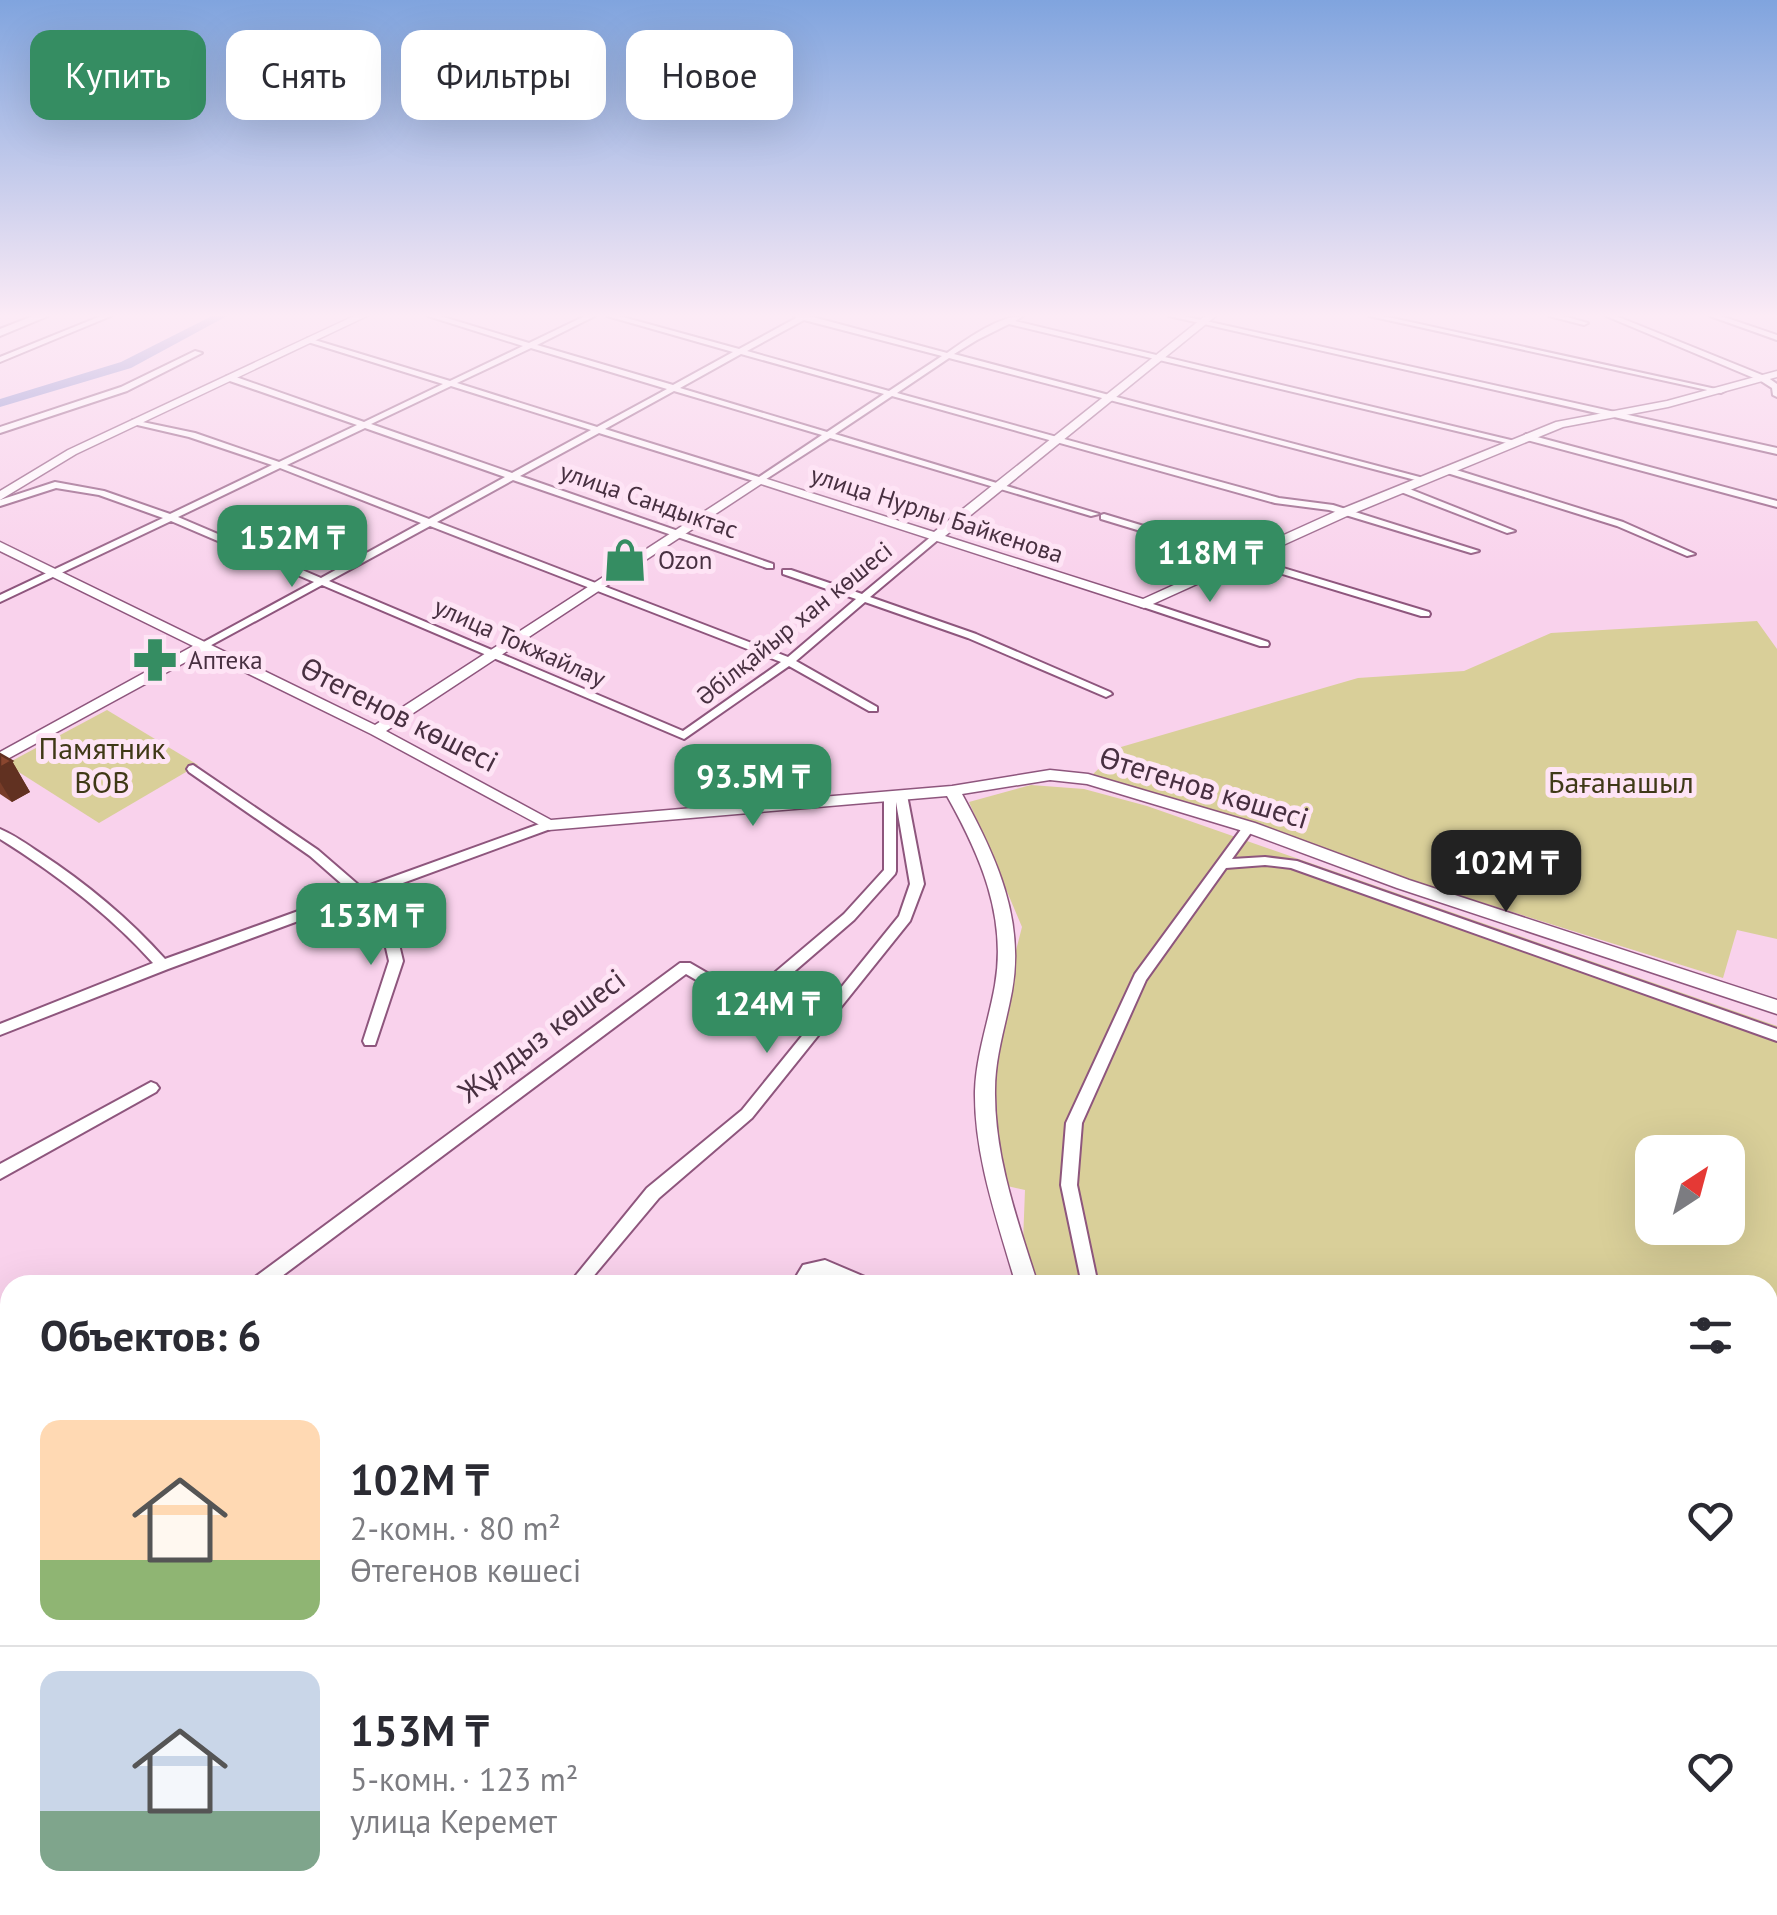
<!DOCTYPE html>
<html lang="ru">
<meta charset="utf-8">
<style>
body{margin:0;font-family:"PT Sans",sans-serif;background:#f7f7f7;color:#2b2b33;height:100vh;display:flex;flex-direction:column;font-size:38px;white-space:nowrap}
*{box-sizing:border-box;margin:0}
p{font-size:32px;color:#7c7c81}
.icon{flex:none;width:55px;height:55px;fill:none;stroke:currentColor;stroke-width:2;stroke-linecap:round;stroke-linejoin:round}
.map{position:relative;flex:1;overflow:hidden}
.side{position:absolute;left:0px;top:1275px;width:1778px;height:640px;display:flex;flex-direction:column;background:#fff;border-radius:30px 30px 0 0;box-shadow:0 10px 40px #0002}
.side>*{flex:none}
.top-card{position:absolute;left:30px;top:30px;width:1000px;height:90px;display:flex;gap:20px}
.needle{width:65px;rotate:36deg}
.controls{position:absolute;left:1635px;top:1135px;display:grid;gap:20px}
.controls a{display:grid;place-items:center;width:110px;height:110px;border-radius:20px;background:#fff;box-shadow:0 10px 40px #0002;font-size:50px}
.price{position:absolute;translate:-50% -85px;padding:0 22px;border-radius:20px;background:#358d62;color:#fff;font-size:32px;line-height:65px;filter:drop-shadow(0 2px 5px #0008)}
.price::after{content:'';position:absolute;left:50%;top:60px;width:30px;height:22px;margin-left:-15px;background:inherit;clip-path:polygon(0 0,100% 0,50% 100%)}
.price.selected{background:#222;color:#fff}
ul{padding:0;list-style:none}
li{display:flex;align-items:center;gap:30px;height:250px;padding:0 40px}
li+li{border-top:2px solid #e1e1e2}
li span{display:grid;place-items:center;flex:none;width:280px;height:200px;border-radius:20px;color:#555}
li>.icon{margin-inline-start:auto}
span .icon{width:120px;height:120px;fill:#fffc;stroke-width:1}
li b{font-size:42px}
h2{display:flex;justify-content:space-between;align-items:center;height:120px;padding:0 40px;font-size:42px}
.chip{padding:0 35px;border-radius:20px;background:#fff;box-shadow:0 10px 40px #0002;font-size:35px;line-height:90px}
.chip.selected{background:#358d62;color:#fff}
.map>svg:first-child{display:block}
</style>
<div class="map">
<svg width="1777" height="1915" viewBox="0 0 1777 1915">
<rect width="100%" height="100%" fill="#f9d2ec"/>
<!-- green -->
<g fill="#d9cf99" fill-rule="evenodd">
<path d="M1757,621L1777,649V939L1737,930L1723,978L1088,779L1121,747L1358,678L1464,671L1551,633Z"/>
<path d="M107,710L198,765L99,823L6,764Z"/>
<path d="M1031,785L1084,789L1147,806L1777,1026V1602L1768,1619V1285H1025L1022,1268L1025,1190L999,1184L994,1035L1022,927L969,802ZM1652,1152H1728V1228H1652Z"/>
<path d="M1777,1611V1915H1713L1714,1905H1768V1625Z"/>
<path d="M1090,1905H1690L1688,1915H1091Z"/>
</g>
<g fill="none" stroke-linecap="round" stroke-linejoin="round">
<!-- river -->
<path fill="#858cce" fill-rule="evenodd" d="M212,316H227L131,368L0,407V399L121,362Z"/>
<!-- minor casing -->
<g stroke="#8e567d" stroke-width="4">
<g id="minor">
<path d="M101,316H111L0,362V357Z"/>
<path d="M428,316H440L529,343L585,316H595L537,345L673,385L733,352L607,316H619L739,349L796,318L794,316H809L947,353C967,339 999,316 1023,316L1015,321L1519,442L1515,445L1009,324L977,340L954,354L1431,480L1423,482L949,358L897,393L1279,498L1333,505L1479,551L1471,553L1329,510L1275,503L892,396L835,434L1099,514L1091,516L830,438L760,483L599,433L520,476L773,564V568H767L513,480L437,522L788,657L856,599L783,574V570H791L862,594L933,535H939V539L870,597L976,634L1110,692L1112,694L1106,697L968,638L865,602L796,661L877,707V711H869L789,666L684,739L322,585L204,649L199,646L200,644L314,582L171,521L0,602V595L163,518L99,495L56,488L0,506V500L55,482L104,491L170,514L272,465L189,437L133,424V420L195,433L279,462L357,425L227,380V376H233L364,422L443,384L308,342V338L450,381L523,346ZM804,320L942,356L889,391L747,351ZM531,348L667,389L597,427L457,383ZM741,354L884,394L827,432L680,388ZM451,386L591,430L512,473L371,424ZM674,391L822,435L759,477L605,429ZM365,428L505,477L429,519L287,465ZM280,468L421,523L321,578L178,517ZM430,526L781,662L683,731L329,581Z"/>
<path d="M1169,316H1183L1777,448V454Z"/>
<path d="M1369,316H1383L1725,391L1721,393Z"/>
<path d="M1549,316H1563L1588,323L1584,325Z"/>
<path d="M1606,316H1616L1767,377L1777,384V397L1773,395L1772,388L1761,381Z"/>
<path d="M1710,316H1721L1777,335V340Z"/>
<path d="M195,351L202,353L127,391L0,433V427L121,387Z"/>
<path d="M1526,434L1777,501V507L1523,439L1522,437Z"/>
<path d="M1444,468H1450L1623,522L1695,554L1687,556L1617,526L1444,472Z"/>
<path d="M1401,488H1407L1515,531L1507,533L1401,492Z"/>
<path d="M1104,514L1429,612L1430,614L1429,616H1421L1101,519V515Z"/>
<path d="M1144,601L1268,642L1269,644L1268,646H1260L1140,606V602Z"/>
<path d="M193,765L318,850L362,888L545,822H553L555,825L553,828L370,895L392,915L403,961L375,1045H365L363,1041L389,961L379,917L358,899L168,969L0,1035V1024L153,963C109,914 56,874 0,839V829C14,835 27,844 40,853C86,883 128,918 165,959L351,892L310,856L189,772L187,769L189,766Z"/>
<path d="M901,791L907,795L924,884L910,921L752,1118L659,1198L586,1285H568L647,1188L742,1110L899,916L910,884L896,802V871L895,874L854,920L753,1007H743L686,974L270,1285H249L251,1280L680,963H690L747,996L844,914L884,870V796L886,793L890,792L895,795Z"/>
<path d="M1249,823L1255,827L1232,859L1265,857L1297,861L1777,1029V1041L1291,868L1265,865L1226,868L1146,980L1082,1123L1077,1185L1098,1285H1082L1061,1185L1066,1123L1135,974L1245,824Z"/>
<path d="M151,1082L156,1084L159,1088L156,1092L0,1179V1164Z"/>
<path d="M825,1260L872,1280L874,1285H848L824,1275L814,1276L809,1285H791L803,1265Z"/>
<path d="M10,1459V1480L0,1485V1464Z"/>
<path d="M1777,1503V1528L1768,1534V1509Z"/>
<path d="M0,1711L10,1712V1734L0,1733Z"/>
<path d="M631,1905H706L702,1913L698,1915H623L627,1907Z"/>
<path d="M1160,1905H1188L1194,1915H1166Z"/>
<path d="M1586,1905H1610L1607,1915H1583Z"/>
</g>
</g>
<!-- tertiary casing -->
<g stroke="#8e567d" stroke-width="3">
<g id="tertiary">
<path d="M354,316H367L76,454L0,500V491L68,450Z"/>
<path d="M1205,316H1216L945,536L1143,599L1339,510L1556,422L1667,401L1777,371V377L1668,407L1563,427L1347,516L1144,608L761,484L386,731L551,820L952,786L1050,770L1088,774L1255,823L1409,880L1777,1000V1014L1397,888L1243,831L1087,784L1050,780L962,794C996,856 1025,919 1012,991C1006,1024 995,1056 995,1090C994,1157 1018,1222 1038,1285H1016C998,1222 974,1157 975,1091C976,1055 989,1020 995,985C1007,916 980,855 947,796L549,830L371,734L204,652L0,763V752L193,646L0,551V542L375,725L756,478H764L934,532Z"/>
<rect x="1052" y="1905" width="30" height="10"/>
</g>
</g>
<!-- secondary casing -->
<g stroke="#8e567d" stroke-width="4">
<path id="secondary" d="M33,316H48L0,336V329Z"/>
</g>
<!-- minor -->
<use href="#minor" fill="#fff" fill-rule="evenodd"/>
<!-- tertiary -->
<use href="#tertiary" fill="#fff" fill-rule="evenodd"/>
<!-- secondary -->
<use href="#secondary" fill="#fff" fill-rule="evenodd"/>
</g>
<!-- wall -->
<path fill="#773c28" d="M0,754L12,761L30,792L12,802L0,794Z"/>
<!-- shaded-wall -->
<path fill="#613121" d="M12,761L30,792L12,802L0,782V768Z"/>
<!-- building -->
<path fill="#8a462f" stroke="#613121" stroke-width="2.5" d="M0,754L12,761L0,768Z"/>
<!-- sky -->
<linearGradient id="sky" x2="0" y2="1"><stop stop-color="#80a4de"/><stop offset="0.54" stop-color="#fcebf6"/><stop offset="1" stop-color="#fcebf6" stop-opacity="0"/></linearGradient>
<rect width="1777" height="584" fill="url(#sky)"/>
<!-- icons -->
<defs>
<g id="shop-bare" transform="scale(3.45)"><path d="M-5-2.5h2.3a2.7 3.5 0 0 1 5.4 0H5L5.5 6h-11ZM-1.5-2.5h3a1.5 2.3 0 0 0-3 0Z" fill="#358d62" stroke="#fee4f5" stroke-width="2.5" paint-order="stroke"/></g>
<g id="pharmacy-bare" transform="scale(3.45)"><path d="M-2-6h4v4h4v4h-4v4h-4v-4h-4v-4h4Z" fill="#358d62" stroke="#fee4f5" stroke-width="2.5" paint-order="stroke"/></g>
</defs>
<g fill-rule="evenodd">
<use href="#shop-bare" x="625" y="560"/>
<use href="#pharmacy-bare" x="155" y="660"/>
</g>
<g text-anchor="middle" stroke-width="10" stroke-linejoin="round" paint-order="stroke">
<!-- far-street labels -->
<g font-size="25" fill="#483041" stroke="#fee4f5">
<text transform="translate(649 500) rotate(19)" y="9">улица Сандыктас</text>
<text transform="translate(937 514) rotate(18)" y="9">улица Нурлы Байкенова</text>
<text transform="translate(794 623) rotate(-39)" y="9">Әбілқайыр хан көшесі</text>
<text transform="translate(520 642) rotate(24)" y="9">улица Токжайлау</text>
</g>
<!-- far-poi labels -->
<g font-size="25" fill="#483041" stroke="#fee4f5" text-anchor="start">
<text x="658" y="569">Ozon</text>
<text x="188" y="669">Аптека</text>
</g>
<!-- street labels -->
<g font-size="30" fill="#483041" stroke="#fee4f5">
<text transform="translate(399 715) rotate(27)" y="10">Өтегенов көшесі</text>
<text transform="translate(1204 788) rotate(17)" y="10">Өтегенов көшесі</text>
<text transform="translate(542 1036) rotate(-37)" y="10">Жұлдыз көшесі</text>
</g>
<!-- park labels -->
<g font-size="30" fill="#3f3917" stroke="#fee4f5">
<text x="102" y="759">Памятник<tspan x="102" dy="34">ВОВ</tspan></text>
<text x="1621" y="793">Бағанашыл</text>
</g>
</g>
</svg>
<div class="controls">
<a><svg class="needle" viewBox="-14 -14 28 28"><path d="M0-13l5 13h-10z" fill="#e53935"/><path d="M0 13l5-13h-10z" fill="#7c7c81"/></svg></a>
</div>
<b class="price" style="left:292px;top:590px">152M ₸</b>
<b class="price" style="left:1210px;top:605px">118M ₸</b>
<b class="price" style="left:753px;top:829px">93.5M ₸</b>
<b class="price selected" style="left:1506px;top:915px">102M ₸</b>
<b class="price" style="left:371px;top:968px">153M ₸</b>
<b class="price" style="left:767px;top:1056px">124M ₸</b>
<div class="top-card">
<a class="chip selected">Купить</a>
<a class="chip">Снять</a>
<a class="chip">Фильтры</a>
<a class="chip">Новое</a>
</div>
<section class="side">
<h2>Объектов: 6<svg class="icon" aria-label="filters" viewBox="0 0 24 24"><path d="M4 7h16M4 17h16"/><circle cx="9" cy="7" r="2"/><circle cx="15" cy="17" r="2"/></svg></h2>
<ul>
<li><span style="background:linear-gradient(#ffd9b3 70%,#8fb573 0)"><svg class="icon" aria-label="home" viewBox="0 0 24 24"><path d="M3 11l9-7 9 7M6 9v11h12V9"/></svg></span><div><b>102M ₸</b><p>2-комн. · 80 m²</p><p>Өтегенов көшесі</p></div><svg class="icon" aria-label="heart" viewBox="0 0 24 24"><path d="M12 20l-8-8c-3-5 5-10 8-4 3-6 11-1 8 4z"/></svg></li>
<li><span style="background:linear-gradient(#c9d6e8 70%,#7fa58c 0)"><svg class="icon" aria-label="home" viewBox="0 0 24 24"><path d="M3 11l9-7 9 7M6 9v11h12V9"/></svg></span><div><b>153M ₸</b><p>5-комн. · 123 m²</p><p>улица Керемет</p></div><svg class="icon" aria-label="heart" viewBox="0 0 24 24"><path d="M12 20l-8-8c-3-5 5-10 8-4 3-6 11-1 8 4z"/></svg></li>
</ul>
</section>
</div>
